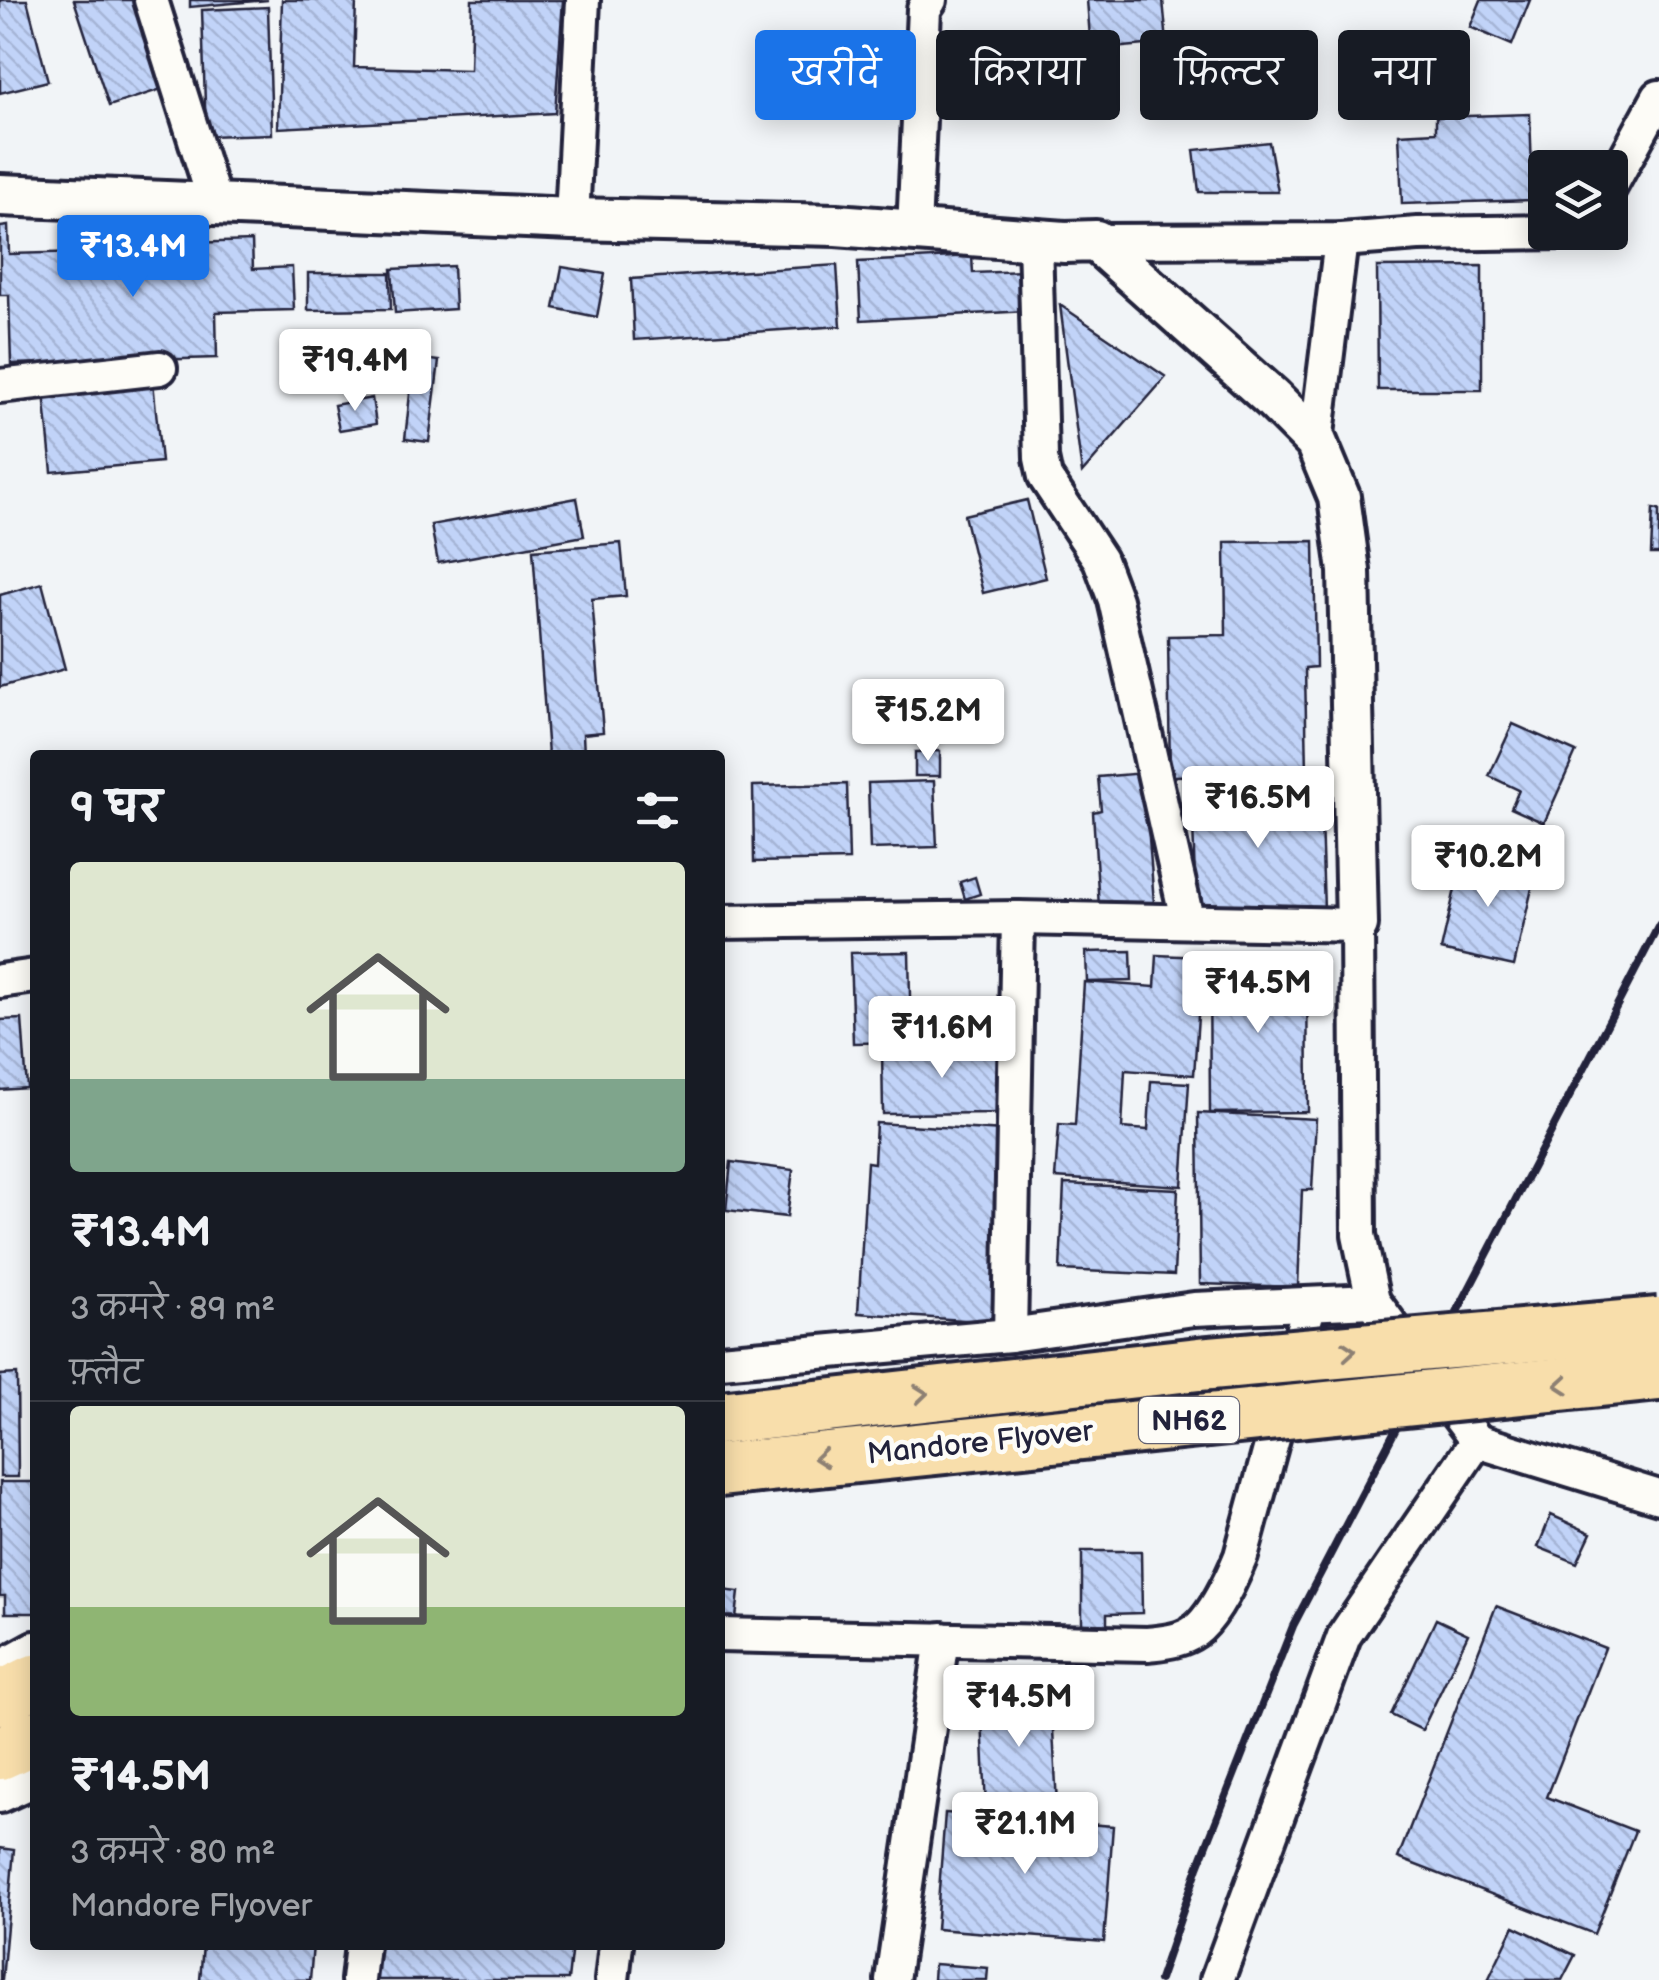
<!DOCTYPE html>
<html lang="hi">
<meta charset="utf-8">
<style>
body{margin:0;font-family:"Balsamiq Sans","Playpen Sans Deva",sans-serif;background:#20242c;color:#f1f3f6;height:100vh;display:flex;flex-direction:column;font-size:38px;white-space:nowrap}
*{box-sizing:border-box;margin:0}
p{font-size:32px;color:#9ea1a6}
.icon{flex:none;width:55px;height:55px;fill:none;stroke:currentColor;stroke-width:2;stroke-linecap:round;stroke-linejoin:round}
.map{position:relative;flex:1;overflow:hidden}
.panel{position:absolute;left:30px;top:750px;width:695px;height:1200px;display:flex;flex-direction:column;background:#171b24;border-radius:10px;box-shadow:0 5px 25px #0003}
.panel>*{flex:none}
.guide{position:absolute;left:755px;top:30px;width:752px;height:90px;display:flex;gap:20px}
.fabs{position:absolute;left:1528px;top:150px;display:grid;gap:20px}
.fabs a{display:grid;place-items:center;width:100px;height:100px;border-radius:10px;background:#171b24;box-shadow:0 5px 25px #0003;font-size:50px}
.price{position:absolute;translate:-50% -85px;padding:0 22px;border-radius:10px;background:#fff;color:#222;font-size:32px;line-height:65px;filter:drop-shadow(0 2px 5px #0008)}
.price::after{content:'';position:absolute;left:50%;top:60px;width:30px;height:22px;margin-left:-15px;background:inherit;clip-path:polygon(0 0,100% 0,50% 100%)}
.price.on{background:#1a73e8;color:#fff}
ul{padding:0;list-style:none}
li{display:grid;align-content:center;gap:20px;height:530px;padding:0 40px}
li+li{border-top:2px solid #363941}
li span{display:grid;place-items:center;height:310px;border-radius:10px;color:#555}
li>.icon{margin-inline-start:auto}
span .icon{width:180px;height:180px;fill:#fffc;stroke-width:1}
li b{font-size:42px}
h2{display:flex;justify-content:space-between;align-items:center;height:120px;padding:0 40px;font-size:42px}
.tag{padding:0 35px;border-radius:10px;background:#171b24;box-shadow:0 5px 25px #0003;font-size:35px;line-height:90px}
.tag.on{background:#1a73e8;color:#fff}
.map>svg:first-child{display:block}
</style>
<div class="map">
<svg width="1659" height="1980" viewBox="0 0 1659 1980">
<defs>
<pattern id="building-back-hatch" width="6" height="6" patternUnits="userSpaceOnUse" patternTransform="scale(2.5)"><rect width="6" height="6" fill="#c1d3f8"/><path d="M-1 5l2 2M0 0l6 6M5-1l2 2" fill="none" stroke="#a6b5d6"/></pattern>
</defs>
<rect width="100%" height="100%" fill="#f1f4f7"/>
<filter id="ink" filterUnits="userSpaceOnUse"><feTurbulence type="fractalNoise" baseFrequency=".01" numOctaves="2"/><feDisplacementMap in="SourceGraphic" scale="20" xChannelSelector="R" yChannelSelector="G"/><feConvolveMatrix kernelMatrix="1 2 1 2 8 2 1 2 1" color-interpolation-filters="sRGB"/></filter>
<g filter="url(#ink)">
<!-- building -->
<g fill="url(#building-back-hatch)" stroke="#22223b" stroke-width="2.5">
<path d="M0,0H27L48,81L0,93Z"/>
<path d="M74,0H133L162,89L109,106Z"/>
<path d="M190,0H268L190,7Z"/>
<path d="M282,0H356L354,67L470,70L472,0H563L555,113L278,128Z"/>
<path d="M1087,0H1163L1167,43L1091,50Z"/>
<path d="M1481,0H1530L1512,45L1470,27Z"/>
<path d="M268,7L272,134L206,136L202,10Z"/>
<path d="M1530,114L1533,200L1402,204L1399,134L1436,132V117Z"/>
<path d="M1269,142L1278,192H1199L1194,150Z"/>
<path d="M8,226L9,254L124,251L125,245L252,241L253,269L292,267L294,310L216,312L217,358L11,364L9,295H0V227Z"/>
<path d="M972,256L973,273L1025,271L1027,311L861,320L858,262Z"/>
<path d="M837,265L841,326L634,340L631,279Z"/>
<path d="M453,266L455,309L395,313L392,269Z"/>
<path d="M1482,266V390H1378L1377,267Z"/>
<path d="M562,267L605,274L597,317L554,308Z"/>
<path d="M308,273H390L391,309L308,310Z"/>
<path d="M1060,305L1166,377L1082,473Z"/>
<path d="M414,358L439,361L429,442L405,439Z"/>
<path d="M152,371L161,462L52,472L43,382Z"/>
<path d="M372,398L376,424L339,430L334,405Z"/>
<path d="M577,498L584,536L438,563L431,525Z"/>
<path d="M1027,500L1046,578L983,593L964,515Z"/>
<path d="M1653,509L1659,510V554H1651Z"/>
<path d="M1314,541L1316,667L1305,668L1307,774L1170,776L1168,636L1226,635L1225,542Z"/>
<path d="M621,543L626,596L592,599L603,732L583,734L584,755H548L533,550Z"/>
<path d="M42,583L65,669L0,687V595Z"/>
<path d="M1513,724L1576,752L1544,823L1511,808L1519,790L1489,776Z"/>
<path d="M940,751V776H915V752Z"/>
<path d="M1144,773L1154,903L1099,907L1093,812L1101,810L1098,777Z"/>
<path d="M934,781L937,847L870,849L868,783Z"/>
<path d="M847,784L849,860L754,862L753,786Z"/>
<path d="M1320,788L1324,910L1196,914L1192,791Z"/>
<path d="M1463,854L1536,871L1514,966L1441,950Z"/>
<path d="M975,877L980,894L965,899L960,882Z"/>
<path d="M1131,951L1132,981L1087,982L1086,952Z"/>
<path d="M909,952L911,1042L853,1043L850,953Z"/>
<path d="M1157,955L1202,957L1194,1075L1125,1070L1122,1128L1148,1130L1151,1081L1189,1083L1182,1186L1055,1178L1059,1124L1075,1125L1084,982L1155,987Z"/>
<path d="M1307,959L1308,1112L1210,1113L1209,960Z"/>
<path d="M22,1019L27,1088L0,1090V1020Z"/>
<path d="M1002,1047V1113L883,1114L882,1049Z"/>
<path d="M1198,1113L1316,1119L1312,1190H1302L1298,1287L1200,1284Z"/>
<path d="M876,1123L1003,1131L994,1267H998L994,1322L858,1313L867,1162L874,1163Z"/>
<path d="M731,1162L793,1170L787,1217L726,1210Z"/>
<path d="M1064,1184L1178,1189L1174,1275L1060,1270Z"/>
<path d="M17,1374L18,1477H0V1375Z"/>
<path d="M0,1482H35V1613H5V1596H0Z"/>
<path d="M1551,1515L1591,1533L1577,1563L1538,1547Z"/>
<path d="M1082,1551H1141L1142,1613L1107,1614V1630L1082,1631Z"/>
<path d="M722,1590L739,1592L734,1635L720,1633Z"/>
<path d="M1496,1606L1605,1648L1547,1797L1635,1831L1594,1934L1398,1858Z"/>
<path d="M1436,1619L1468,1634L1422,1730L1391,1715Z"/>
<path d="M1051,1692L1057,1805L986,1808L981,1695Z"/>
<path d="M945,1813L1113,1826L1104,1942L936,1929Z"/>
<path d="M0,1848L14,1850L2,1980H0Z"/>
<path d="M1514,1926L1575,1955L1562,1980H1488Z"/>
<path d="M203,1945H313L310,1980H200Z"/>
<path d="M373,1945H572L568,1980H369Z"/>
<path d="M934,1964L988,1968L987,1980H933Z"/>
</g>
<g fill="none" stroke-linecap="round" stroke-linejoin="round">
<!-- minor casing -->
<g stroke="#22223b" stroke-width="40">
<g id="minor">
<path d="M151,0L215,203"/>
<path d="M1610,187L1659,97"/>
<path d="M572,219L583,0"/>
<path d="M914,230L924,9L930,0"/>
<path d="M1035,240L1041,458L1045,477L1100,560L1115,600L1187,919"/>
<path d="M1096,241L1341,240L1418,234L1564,232"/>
<path d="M0,386L160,368"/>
<path d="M1316,442L1341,240"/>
<path d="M720,922L1018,918L1357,925L1359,1235L1373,1301L1477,1441L1344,1636L1217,1980"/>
<path d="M0,981L35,976"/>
<path d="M1010,1335L1018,918"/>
<path d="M720,1361L1010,1335L1194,1309L1373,1301"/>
<path d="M1477,1441L1659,1497"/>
<path d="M720,1635L1148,1644C1164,1642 1181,1641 1195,1631C1214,1617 1232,1578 1241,1556L1309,1306"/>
<path d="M0,1667L35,1648"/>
<path d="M0,1796L35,1780"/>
<path d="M358,1980L362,1945"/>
<path d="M612,1980L616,1945"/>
<path d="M892,1980L942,1639"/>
</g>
</g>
<!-- tertiary casing -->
<g stroke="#22223b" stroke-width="48">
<path id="tertiary" d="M0,195L572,219L836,225L1065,242L1096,241L1272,398L1316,442L1339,497L1349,571L1357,925"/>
</g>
<!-- trunk casing -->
<g stroke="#22223b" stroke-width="60">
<g id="trunk">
<path d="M0,1698L35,1681"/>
<path d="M0,1753L35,1737"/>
</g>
</g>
<!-- minor -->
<use href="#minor" stroke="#fdfcf7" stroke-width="32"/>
<!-- tertiary -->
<use href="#tertiary" stroke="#fdfcf7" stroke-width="40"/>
<!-- trunk -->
<use href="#trunk" stroke="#f8deab" stroke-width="52"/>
<!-- rail -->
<path stroke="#22223b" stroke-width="8" d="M1159,1980L1198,1867L1293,1626L1659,925"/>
<!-- trunk-bridge casing -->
<g stroke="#22223b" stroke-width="60" stroke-linecap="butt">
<g id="trunk-bridge">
<path d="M720,1418L1199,1364L1659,1324"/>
<path d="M720,1470L1659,1374"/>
</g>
</g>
<!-- trunk-bridge -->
<use href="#trunk-bridge" stroke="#f8deab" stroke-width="52"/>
</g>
<!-- one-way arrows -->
<defs><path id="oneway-chevron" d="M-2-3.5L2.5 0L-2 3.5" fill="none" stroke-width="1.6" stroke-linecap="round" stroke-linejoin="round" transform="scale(2.5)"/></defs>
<g stroke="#8d8073">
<use href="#oneway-chevron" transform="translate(1349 1351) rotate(-5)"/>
<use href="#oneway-chevron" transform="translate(1562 1385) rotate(175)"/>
<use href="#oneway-chevron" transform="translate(921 1394) rotate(-6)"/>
<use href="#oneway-chevron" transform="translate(821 1458) rotate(174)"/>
</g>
</g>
<g text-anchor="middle" stroke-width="9" stroke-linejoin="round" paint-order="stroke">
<!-- shield labels -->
<rect fill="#fdfcf7" stroke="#646373" stroke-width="2.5" x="1139" y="1397" width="100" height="46" rx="8"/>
<g font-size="28" font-weight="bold" fill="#22223b">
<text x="1189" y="1430">NH62</text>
</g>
<!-- street labels -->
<g font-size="30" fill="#22223b" stroke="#fdfcf7">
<text transform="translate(980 1442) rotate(-6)" y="10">Mandore Flyover</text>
</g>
</g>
</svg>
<div class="fabs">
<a><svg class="icon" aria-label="layers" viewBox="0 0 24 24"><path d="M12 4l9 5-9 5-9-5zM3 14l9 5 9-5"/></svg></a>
</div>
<b class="price on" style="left:133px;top:300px">₹13.4M</b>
<b class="price" style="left:355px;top:414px">₹19.4M</b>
<b class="price" style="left:928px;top:764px">₹15.2M</b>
<b class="price" style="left:1258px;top:851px">₹16.5M</b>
<b class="price" style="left:1488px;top:910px">₹10.2M</b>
<b class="price" style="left:1258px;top:1036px">₹14.5M</b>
<b class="price" style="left:942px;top:1081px">₹11.6M</b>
<b class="price" style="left:1019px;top:1750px">₹14.5M</b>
<b class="price" style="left:1025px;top:1877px">₹21.1M</b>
<div class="guide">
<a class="tag on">खरीदें</a>
<a class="tag">किराया</a>
<a class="tag">फ़िल्टर</a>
<a class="tag">नया</a>
</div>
<section class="panel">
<h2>9 घर<svg class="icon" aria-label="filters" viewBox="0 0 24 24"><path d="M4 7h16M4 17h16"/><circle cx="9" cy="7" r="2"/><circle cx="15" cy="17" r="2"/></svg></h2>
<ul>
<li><span style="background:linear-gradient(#dfe7d0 70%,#7fa58c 0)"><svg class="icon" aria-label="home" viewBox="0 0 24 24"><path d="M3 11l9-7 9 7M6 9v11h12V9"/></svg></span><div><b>₹13.4M</b><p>3 कमरे · 89 m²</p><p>फ़्लैट</p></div></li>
<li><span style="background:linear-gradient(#dfe7d0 65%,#8fb573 0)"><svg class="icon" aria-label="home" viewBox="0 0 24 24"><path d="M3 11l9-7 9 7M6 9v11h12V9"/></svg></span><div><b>₹14.5M</b><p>3 कमरे · 80 m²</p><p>Mandore Flyover</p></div></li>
</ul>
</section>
</div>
